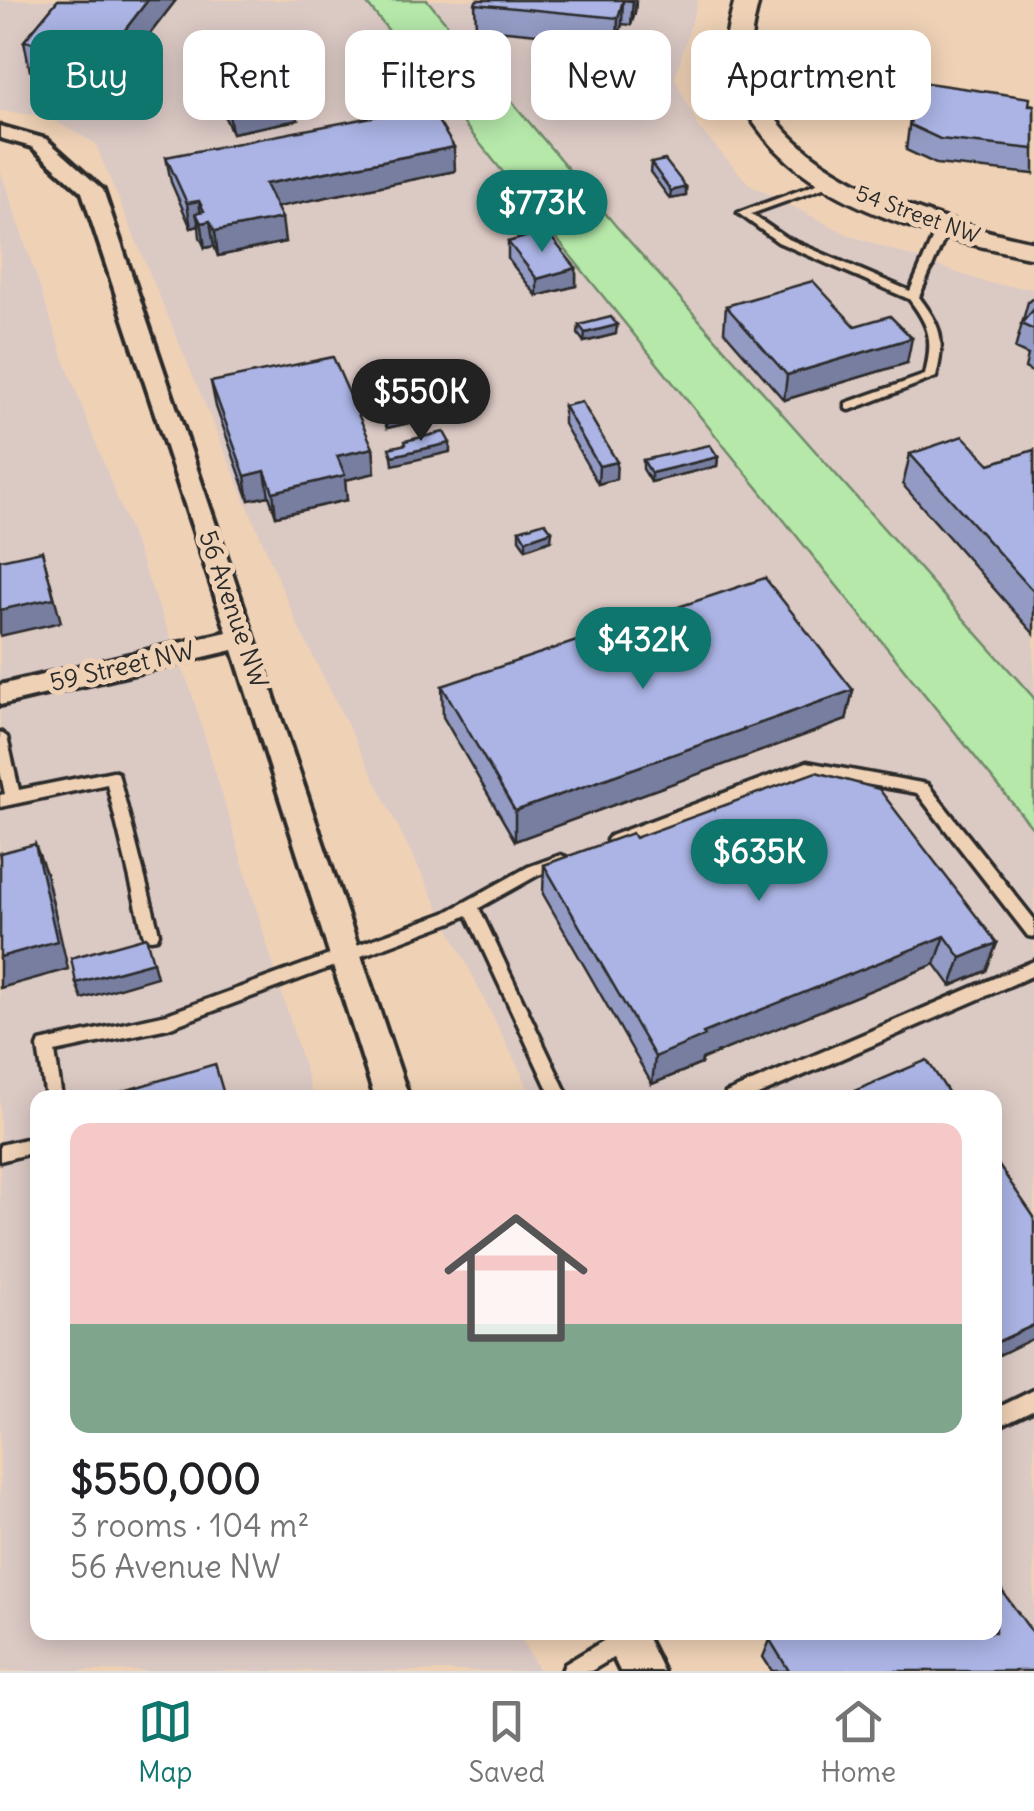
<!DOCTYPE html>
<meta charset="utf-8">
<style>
body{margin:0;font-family:Delius,sans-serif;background:#f2f2f2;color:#202124;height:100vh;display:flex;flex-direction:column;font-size:38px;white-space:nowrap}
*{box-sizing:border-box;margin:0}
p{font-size:32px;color:#757577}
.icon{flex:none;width:55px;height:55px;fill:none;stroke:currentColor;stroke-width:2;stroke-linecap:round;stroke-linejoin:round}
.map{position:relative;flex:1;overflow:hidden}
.drawer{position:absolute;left:30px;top:1090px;width:972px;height:550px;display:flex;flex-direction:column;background:#fff;border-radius:20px;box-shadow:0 5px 25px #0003}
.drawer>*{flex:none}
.hud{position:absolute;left:30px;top:30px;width:975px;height:90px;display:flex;gap:20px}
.price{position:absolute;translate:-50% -85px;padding:0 22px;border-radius:35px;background:#0f766e;color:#fff;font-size:32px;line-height:65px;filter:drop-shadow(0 2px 5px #0008)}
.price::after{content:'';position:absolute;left:50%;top:60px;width:30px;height:22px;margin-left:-15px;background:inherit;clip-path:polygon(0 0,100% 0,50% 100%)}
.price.on{background:#222;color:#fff}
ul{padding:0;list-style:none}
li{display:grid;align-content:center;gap:20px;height:530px;padding:0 40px}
li span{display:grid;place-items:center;height:310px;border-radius:20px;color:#555}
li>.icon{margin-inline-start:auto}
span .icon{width:180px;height:180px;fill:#fffc;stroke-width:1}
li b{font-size:42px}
.pill{padding:0 35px;border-radius:20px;background:#fff;box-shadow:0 5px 25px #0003;font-size:35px;line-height:90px}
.pill.on{background:#0f766e;color:#fff}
.tabs{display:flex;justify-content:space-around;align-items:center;height:140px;border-top:2px solid #e0e0e0;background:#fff;font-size:28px;color:#757577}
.tabs a{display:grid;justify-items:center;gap:5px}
.tabs .on{color:#0f766e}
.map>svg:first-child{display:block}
</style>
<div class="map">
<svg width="1034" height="1671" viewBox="0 0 1034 1671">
<rect width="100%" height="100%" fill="#efd2b6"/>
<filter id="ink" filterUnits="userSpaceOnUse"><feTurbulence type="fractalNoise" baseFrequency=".01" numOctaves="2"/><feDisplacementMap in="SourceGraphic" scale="20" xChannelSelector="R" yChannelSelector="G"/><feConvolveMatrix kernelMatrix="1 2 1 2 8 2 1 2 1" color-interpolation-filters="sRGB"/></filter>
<g filter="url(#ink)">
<!-- built -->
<g fill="#dbc9c4">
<path d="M0,0H364L1034,830V1671L995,1632V1098L533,1097L298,626L95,143L45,116L0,111Z"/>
<path d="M427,0H698L675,78L698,127L750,185L849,235L987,283L1034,289V698L616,226Z"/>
<path d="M0,169L65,362L191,691L313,1097L38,1098V1632L518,1633L539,1671H0Z"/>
</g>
<!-- green -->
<path fill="#b5e8a9" stroke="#708a6a" stroke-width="2.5" d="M364,0H427L616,226L1034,698V830Z"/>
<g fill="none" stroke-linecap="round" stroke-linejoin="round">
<!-- service casing -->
<g stroke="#2b2b2b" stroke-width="7">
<g id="service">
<path d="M833,178L837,179V183L751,214L786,238L910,291L937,228L943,225L949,228L919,297C942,327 945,340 936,377L850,410L846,409V403L925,375C933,340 931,328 909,299L778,242L738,213Z"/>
<path d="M0,732L7,737L19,790L113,771L118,773L159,933L157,938L151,939L145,938L143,933L107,784L0,807V795L5,794L0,771Z"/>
<path d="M807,762L927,784L1034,919V937L1028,936L917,793L808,774L620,844H610L607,840L610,836Z"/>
<path d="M561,855L566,857L569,861L566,865L538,875L479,908L569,1098H552L467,915L455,921L168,1028L55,1052L62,1098H46L38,1047L40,1042L167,1014L445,913L528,867Z"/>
<path d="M1034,961V975L751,1098H724L726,1093Z"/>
<path d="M38,1136V1151L0,1161V1145Z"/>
<path d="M1034,1390V1409L995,1428V1409Z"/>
<path d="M618,1632L631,1633L634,1640L631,1647L591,1671H562L565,1664Z"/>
</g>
</g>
<!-- minor casing -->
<g stroke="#2b2b2b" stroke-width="8">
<g id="minor">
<path d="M0,126L46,139L103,190L409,1098H375L233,650L0,705V685L227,632L82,192L32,147L0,138Z"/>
<path d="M601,1632H644L663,1671H620Z"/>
</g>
</g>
<!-- tertiary casing -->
<g stroke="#2b2b2b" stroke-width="7">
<path id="tertiary" d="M735,0H759C754,22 747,45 752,68C773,175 944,223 1034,242V258C928,236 790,204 739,97C733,85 727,74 726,61C724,40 730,20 735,0Z"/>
</g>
<!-- service -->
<use href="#service" fill="#efd2b6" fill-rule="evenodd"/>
<!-- minor -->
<use href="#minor" fill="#efd2b6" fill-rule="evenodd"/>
<!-- tertiary -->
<use href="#tertiary" fill="#efd2b6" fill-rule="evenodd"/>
</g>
<!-- wall -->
<g fill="#939bc4" stroke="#2b2b2b" stroke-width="2.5">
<path d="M58,0H176L112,83L30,71L24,41Z"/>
<path d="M477,0H636L635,12L631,25L622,24L617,42L476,28L475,4Z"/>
<path d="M208,64L298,120L232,133L223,113L208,116L204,106L200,82L210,80Z"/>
<path d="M907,80L1034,105V174L936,164L906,150L910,119L900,118Z"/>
<path d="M166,157L455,171L277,207L285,242L218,256L214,246L205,248L200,237L199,226L191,228L171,182Z"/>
<path d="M651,163L686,187V196L670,199L650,172Z"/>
<path d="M508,242L576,268V286L537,296L508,259Z"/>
<path d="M1034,297V373L1025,368L1028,355L1015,349L1028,302Z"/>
<path d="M726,306L855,326L907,363L784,400L724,331Z"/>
<path d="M579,325L616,334L584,342L578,334Z"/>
<path d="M211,382L373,448L375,473L345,480L347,500L276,516L269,496L249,500L216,407Z"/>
<path d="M378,402L444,406V415L387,428L379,411Z"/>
<path d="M564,406L616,479L598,484L564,424Z"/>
<path d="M1034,450V634L903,485L910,454L990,464Z"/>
<path d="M718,457L717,466L651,482L643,469V460Z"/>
<path d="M519,530L551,540L526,549L519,539Z"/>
<path d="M442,686L853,690L846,720L515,841L443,717Z"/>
<path d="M635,838L997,943L986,971L951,986L935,964L702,1059L701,1064L652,1084L543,894L544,865Z"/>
<path d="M770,1640L1034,1671H772L763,1657Z"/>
</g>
<!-- shaded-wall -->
<g fill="#787ea0" stroke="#2b2b2b" stroke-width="2.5">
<path d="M148,0H176L112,83L107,53Z"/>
<path d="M623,0L622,24L617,42L618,18Z"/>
<path d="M633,0H636L635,12L631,25Z"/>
<path d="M219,89L223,113L208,116L205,92Z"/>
<path d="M295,96L298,120L232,133L228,108Z"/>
<path d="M454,147L455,171L268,209L265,184Z"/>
<path d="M686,187V196L670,199L671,191Z"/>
<path d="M199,201L202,223L210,221L214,246L205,248L202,226L196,213L199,226L191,228L187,203Z"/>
<path d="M282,218L285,242L218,256L215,231Z"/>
<path d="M576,268V286L537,296V279Z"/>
<path d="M617,325L616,334L584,342L585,333Z"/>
<path d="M912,338L907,363L784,400L787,375Z"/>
<path d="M444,406V415L387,428L386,419Z"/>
<path d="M450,443V452L393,465L392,456Z"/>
<path d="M373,448L375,473L345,480L347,500L276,516L273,492L337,456Z"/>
<path d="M718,457L717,466L651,482V473Z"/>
<path d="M617,462L616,479L598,484L599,466Z"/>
<path d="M265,471L269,496L249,500L245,476Z"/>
<path d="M552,531L551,540L526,549V540Z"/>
<path d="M42,551L61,622L0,636V610Z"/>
<path d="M853,690L846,720L515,841V811Z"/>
<path d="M35,844L46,873L68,969L0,988V957Z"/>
<path d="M945,936L935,964L702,1059L701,1064L652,1084L655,1057L703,1033Z"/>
<path d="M997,943L986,971L951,986L961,958Z"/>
<path d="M153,962L157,977L82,999L76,983Z"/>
<path d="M1034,1325V1338L995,1357V1343Z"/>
</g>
<!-- building -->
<g fill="#abb4e4" stroke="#2b2b2b" stroke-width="2.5">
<path d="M58,0H148L107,53L24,41Z"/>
<path d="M477,0H633V1L623,0L618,18L475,4Z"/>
<path d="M273,53L295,96L228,108L219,89L205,92L200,82L214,79L208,64Z"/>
<path d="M907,80L1030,98L1029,105H1034V149L940,139L910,125L915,94L905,93Z"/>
<path d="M429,106L454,147L265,184L282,218L215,231L210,221L201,223L196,213L204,211L199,201L187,203L166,157Z"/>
<path d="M665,160L686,187L671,191L651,163Z"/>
<path d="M546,231L576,268L537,279L508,242Z"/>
<path d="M813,281L855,326L890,316L912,338L787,375L726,306Z"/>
<path d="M1034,309V330L1021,324Z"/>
<path d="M611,317L617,325L585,333L579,325Z"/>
<path d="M333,357L373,448L337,456L345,475L273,492L265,471L245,476L211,382Z"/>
<path d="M435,389L444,406L386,419L378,402Z"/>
<path d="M582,402L617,462L599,466L564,406Z"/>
<path d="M444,432L450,443L392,456L389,448L406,444L405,441Z"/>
<path d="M963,436L990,464L1034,450V592L910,454Z"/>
<path d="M710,445L718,457L651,473L643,460Z"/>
<path d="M545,522L552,531L526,540L519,530Z"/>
<path d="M42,551L54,598L0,610V560Z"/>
<path d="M765,578L853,690L515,811L442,686Z"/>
<path d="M816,772L879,789L997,943L961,958L945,936L703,1033L705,1036L655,1057L544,865L632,833L635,838Z"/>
<path d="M35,844L57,941L0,957V853Z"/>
<path d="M146,937L153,962L76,983L71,958Z"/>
<path d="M927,1060L952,1098H838Z"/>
<path d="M215,1064L225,1098H100Z"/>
<path d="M995,1160L1034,1217V1325L995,1343Z"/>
<path d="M995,1581L1034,1635V1671H789L770,1640L781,1632H995Z"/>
</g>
</g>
<g text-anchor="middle" stroke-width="10" stroke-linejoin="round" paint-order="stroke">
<!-- far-street labels -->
<g font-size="22" fill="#2b2b2b" stroke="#efd2b6">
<text transform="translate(918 214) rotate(20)" y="8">54 Street NW</text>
</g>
<!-- street labels -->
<g font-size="25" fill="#2b2b2b" stroke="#efd2b6">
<text transform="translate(234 609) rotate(71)" y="9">56 Avenue NW</text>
<text transform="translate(122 666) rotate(-13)" y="9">59 Street NW</text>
</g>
</g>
</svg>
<b class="price" style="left:542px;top:255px">$773K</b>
<b class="price on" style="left:421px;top:444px">$550K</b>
<b class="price" style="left:643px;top:692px">$432K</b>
<b class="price" style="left:759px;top:904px">$635K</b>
<div class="hud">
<a class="pill on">Buy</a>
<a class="pill">Rent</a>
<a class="pill">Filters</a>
<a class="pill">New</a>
<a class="pill">Apartment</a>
</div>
<section class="drawer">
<ul>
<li><span style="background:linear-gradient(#f6c9c9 65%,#7fa58c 0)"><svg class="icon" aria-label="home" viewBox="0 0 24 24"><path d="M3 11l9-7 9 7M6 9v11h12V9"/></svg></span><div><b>$550,000</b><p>3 rooms · 104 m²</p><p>56 Avenue NW</p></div></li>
</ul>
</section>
</div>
<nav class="tabs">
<a class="on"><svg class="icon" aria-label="map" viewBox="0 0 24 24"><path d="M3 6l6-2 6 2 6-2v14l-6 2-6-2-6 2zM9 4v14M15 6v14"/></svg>Map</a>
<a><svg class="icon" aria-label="saved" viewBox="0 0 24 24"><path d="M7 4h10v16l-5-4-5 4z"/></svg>Saved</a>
<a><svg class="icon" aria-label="home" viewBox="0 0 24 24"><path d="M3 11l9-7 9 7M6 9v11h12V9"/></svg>Home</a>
</nav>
